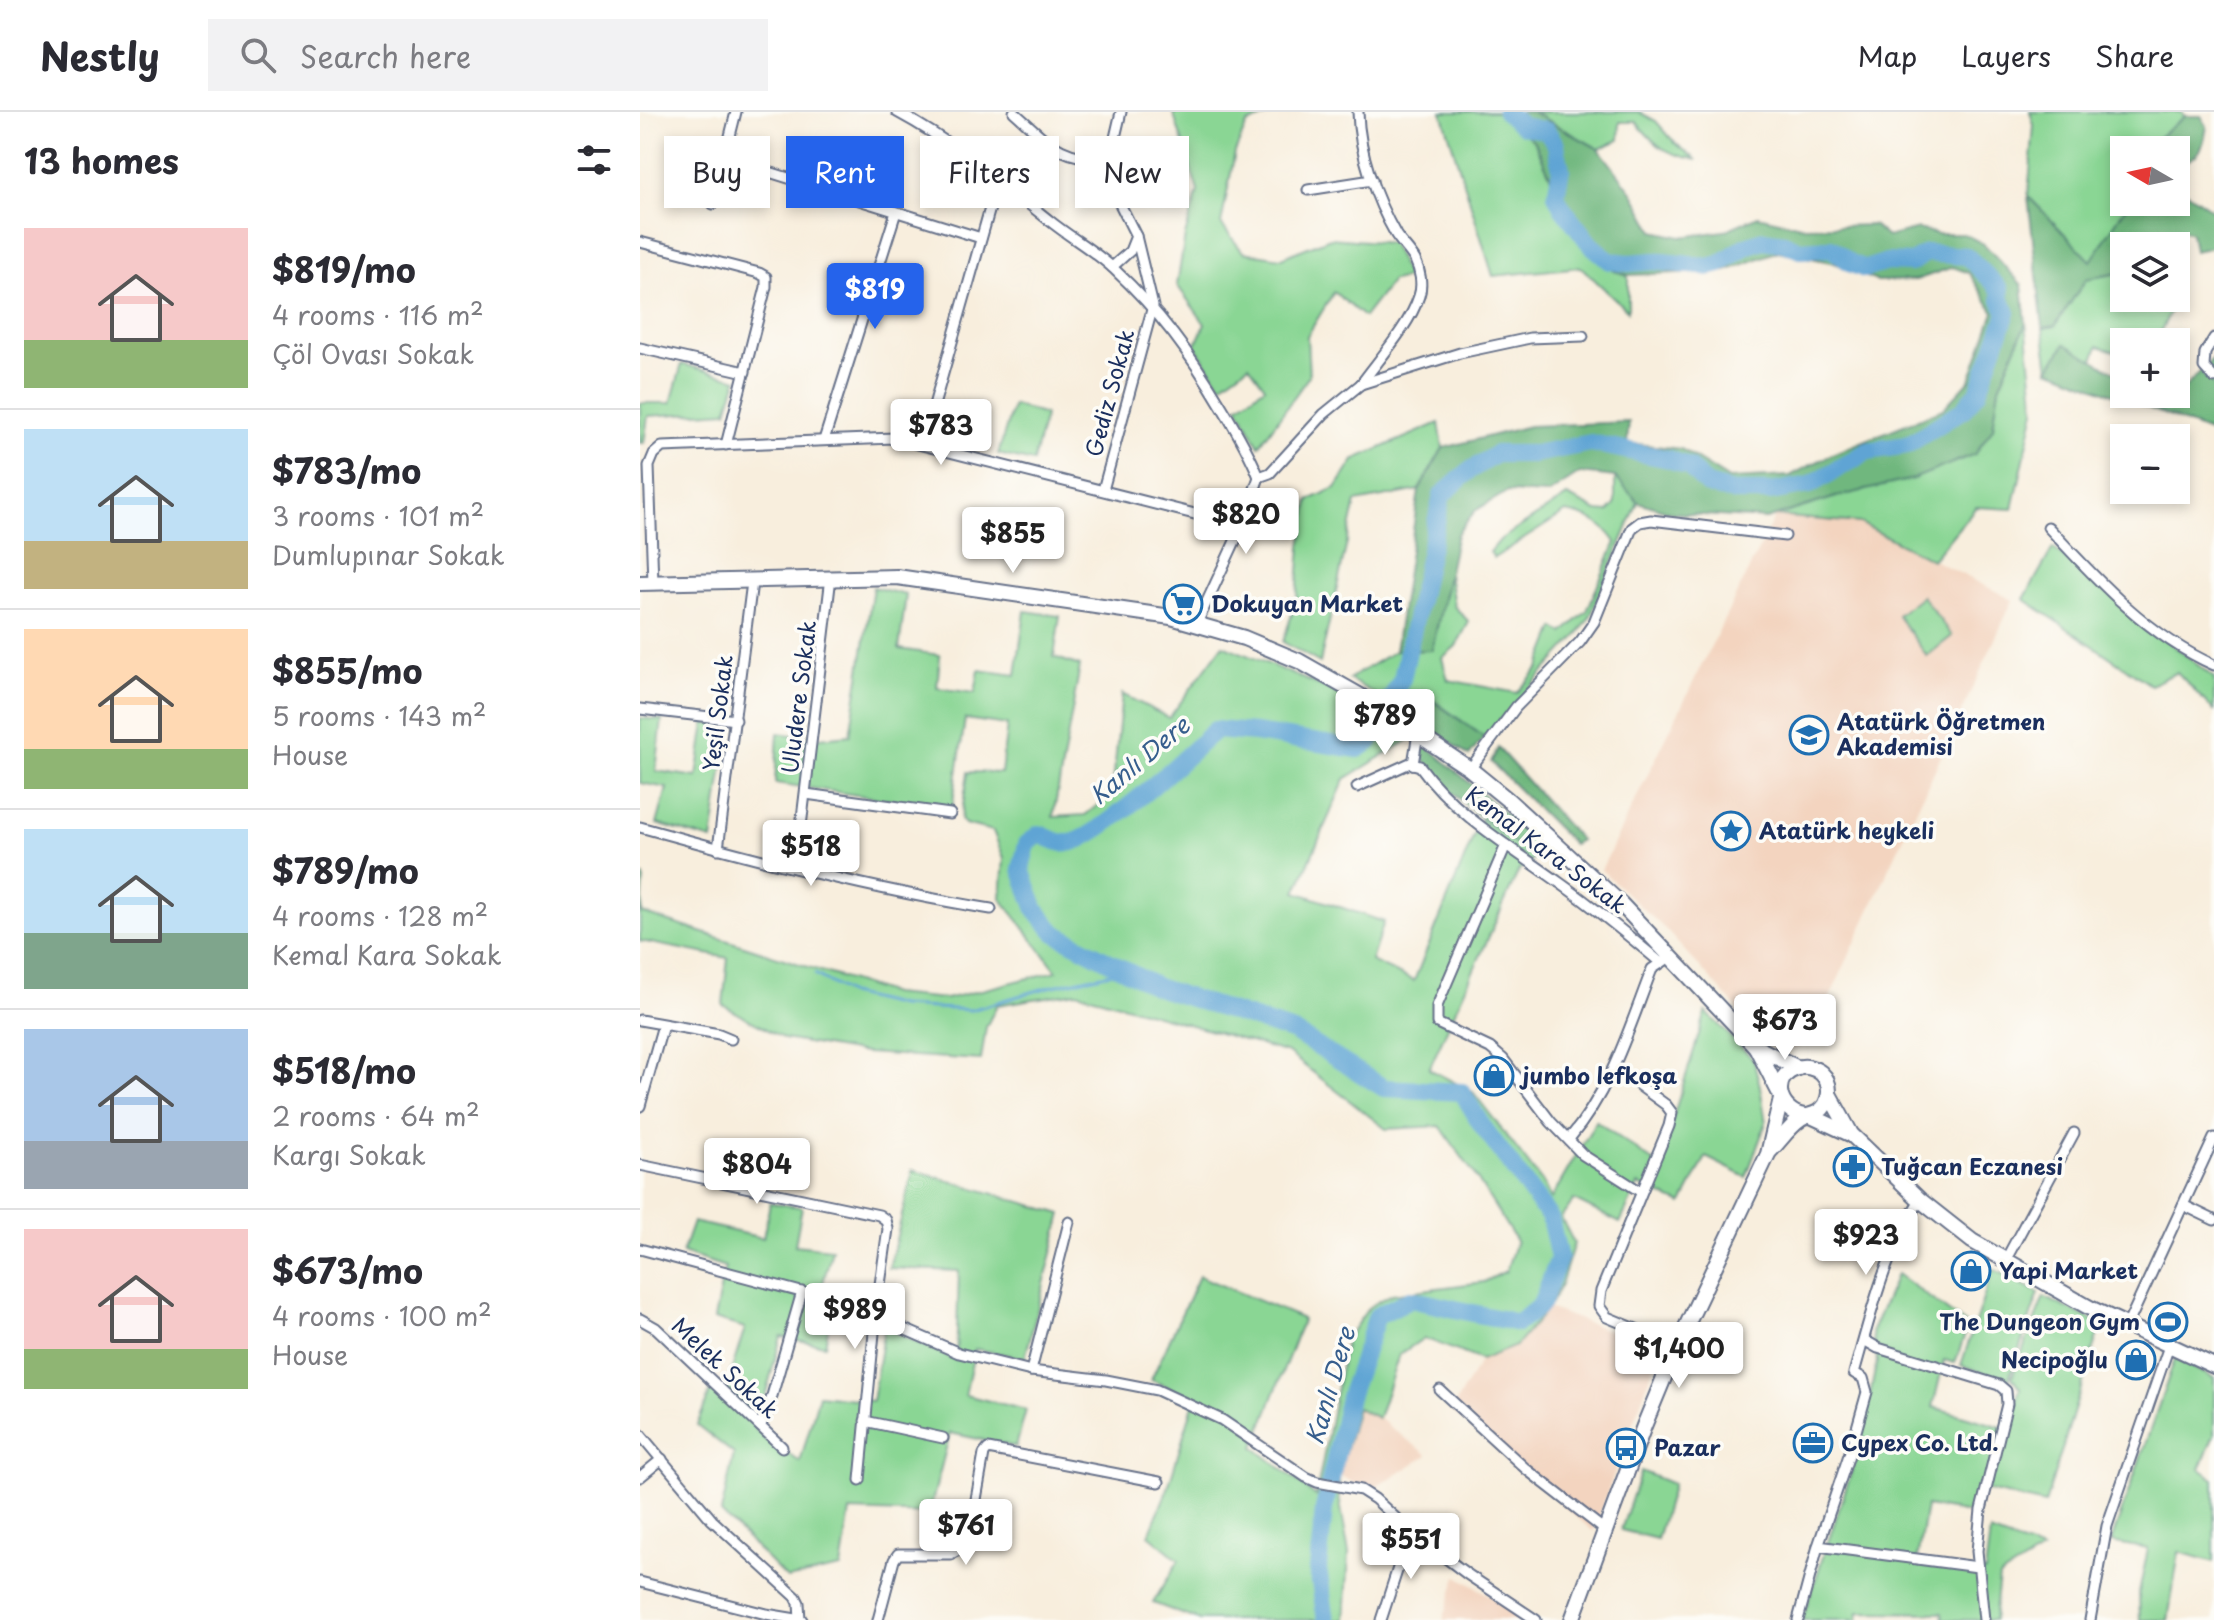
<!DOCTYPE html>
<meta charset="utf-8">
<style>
body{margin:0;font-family:"Playpen Sans",sans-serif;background:#f2f2f3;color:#2b2b33;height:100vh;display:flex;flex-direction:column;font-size:30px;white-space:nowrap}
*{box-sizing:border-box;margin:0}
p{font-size:26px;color:#7c7c81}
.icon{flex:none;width:44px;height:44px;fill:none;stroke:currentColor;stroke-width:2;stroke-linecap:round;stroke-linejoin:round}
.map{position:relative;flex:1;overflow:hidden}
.details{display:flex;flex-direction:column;background:#fff;width:640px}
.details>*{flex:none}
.guide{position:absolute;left:24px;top:24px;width:760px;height:72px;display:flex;gap:16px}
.needle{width:52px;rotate:279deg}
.controls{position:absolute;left:1470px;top:24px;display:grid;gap:16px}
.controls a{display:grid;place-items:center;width:80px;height:80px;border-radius:0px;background:#fff;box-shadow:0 4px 12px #0003;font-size:40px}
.price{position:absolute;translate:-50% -68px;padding:0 18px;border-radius:8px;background:#fff;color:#222;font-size:26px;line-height:52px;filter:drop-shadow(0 2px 4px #0008)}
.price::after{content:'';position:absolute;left:50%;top:48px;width:24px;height:18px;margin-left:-12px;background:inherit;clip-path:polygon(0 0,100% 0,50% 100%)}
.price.current{background:#2563eb;color:#fff}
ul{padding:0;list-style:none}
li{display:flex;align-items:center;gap:24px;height:200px;padding:0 24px}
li+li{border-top:2px solid #e1e1e2}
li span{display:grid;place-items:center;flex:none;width:224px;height:160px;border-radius:0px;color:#555}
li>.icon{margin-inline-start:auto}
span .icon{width:96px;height:96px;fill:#fffc;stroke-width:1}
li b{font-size:34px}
h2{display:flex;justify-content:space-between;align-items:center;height:96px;padding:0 24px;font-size:34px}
.tag{padding:0 28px;border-radius:0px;background:#fff;box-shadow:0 4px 12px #0003;font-size:28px;line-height:72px}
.tag.current{background:#2563eb;color:#fff}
header{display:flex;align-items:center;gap:48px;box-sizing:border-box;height:112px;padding:0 40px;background:#fff;border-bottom:2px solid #e1e1e2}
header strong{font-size:38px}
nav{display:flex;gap:44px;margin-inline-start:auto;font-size:28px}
.search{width:560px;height:72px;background:#f2f2f3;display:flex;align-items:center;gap:20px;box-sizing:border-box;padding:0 28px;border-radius:0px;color:#7c7c81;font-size:30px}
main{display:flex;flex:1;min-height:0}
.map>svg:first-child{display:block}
</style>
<header>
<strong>Nestly</strong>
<div class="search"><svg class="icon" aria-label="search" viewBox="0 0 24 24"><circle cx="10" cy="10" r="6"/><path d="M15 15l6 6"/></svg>Search here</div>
<nav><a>Map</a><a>Layers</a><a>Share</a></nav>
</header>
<main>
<section class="details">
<h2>13 homes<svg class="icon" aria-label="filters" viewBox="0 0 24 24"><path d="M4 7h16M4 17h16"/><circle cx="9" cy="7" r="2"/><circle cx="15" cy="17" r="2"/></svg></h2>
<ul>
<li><span style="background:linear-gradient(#f6c9c9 70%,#8fb573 0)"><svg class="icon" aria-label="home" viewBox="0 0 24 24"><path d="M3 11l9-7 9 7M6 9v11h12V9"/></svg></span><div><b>$819/mo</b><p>4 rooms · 116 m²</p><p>Çöl Ovası Sokak</p></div></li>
<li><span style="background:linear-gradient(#bfe0f5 70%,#c2b280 0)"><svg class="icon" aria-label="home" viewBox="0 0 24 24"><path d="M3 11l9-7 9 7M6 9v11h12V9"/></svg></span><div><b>$783/mo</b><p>3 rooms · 101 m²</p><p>Dumlupınar Sokak</p></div></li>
<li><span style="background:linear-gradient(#ffd9b3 75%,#8fb573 0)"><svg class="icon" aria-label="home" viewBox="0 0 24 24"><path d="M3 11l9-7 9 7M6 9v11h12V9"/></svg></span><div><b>$855/mo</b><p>5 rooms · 143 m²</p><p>House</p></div></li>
<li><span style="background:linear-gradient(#bfe0f5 65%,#7fa58c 0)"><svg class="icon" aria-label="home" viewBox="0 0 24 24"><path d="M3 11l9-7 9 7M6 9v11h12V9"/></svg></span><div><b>$789/mo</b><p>4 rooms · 128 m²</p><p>Kemal Kara Sokak</p></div></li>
<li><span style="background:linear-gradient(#a9c7e8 70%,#9aa5b1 0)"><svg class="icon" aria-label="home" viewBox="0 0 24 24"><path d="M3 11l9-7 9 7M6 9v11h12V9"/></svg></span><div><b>$518/mo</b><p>2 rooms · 64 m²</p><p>Kargı Sokak</p></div></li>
<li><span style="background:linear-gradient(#f6c9c9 75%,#8fb573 0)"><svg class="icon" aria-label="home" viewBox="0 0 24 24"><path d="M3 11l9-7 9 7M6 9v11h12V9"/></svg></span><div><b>$673/mo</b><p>4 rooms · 100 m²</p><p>House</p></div></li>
</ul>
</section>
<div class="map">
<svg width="1574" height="1508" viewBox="0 0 1574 1508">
<rect width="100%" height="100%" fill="#fdfcf7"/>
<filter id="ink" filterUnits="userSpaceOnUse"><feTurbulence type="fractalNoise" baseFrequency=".0125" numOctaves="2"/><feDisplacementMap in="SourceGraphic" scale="16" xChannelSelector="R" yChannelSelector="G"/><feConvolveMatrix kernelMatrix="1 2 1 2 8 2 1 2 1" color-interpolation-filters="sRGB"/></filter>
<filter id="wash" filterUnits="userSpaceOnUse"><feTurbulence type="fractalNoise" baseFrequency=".006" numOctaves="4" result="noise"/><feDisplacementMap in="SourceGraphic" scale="32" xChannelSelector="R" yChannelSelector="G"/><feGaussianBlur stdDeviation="1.8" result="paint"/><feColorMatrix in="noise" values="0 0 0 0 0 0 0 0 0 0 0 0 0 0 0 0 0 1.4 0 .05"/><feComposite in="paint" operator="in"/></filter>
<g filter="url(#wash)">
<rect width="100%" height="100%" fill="#f8eedd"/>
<!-- built -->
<g fill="#f3d4bf">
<path d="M1135,404L1220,411L1373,488L1179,909L1159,936L1150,937L1135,932L1107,907L1025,817L961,758Z"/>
<path d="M908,1196L1020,1238L953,1419L811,1299L841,1248L876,1234Z"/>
<path d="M717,1295L738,1306L788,1343L729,1379L699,1363Z"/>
<path d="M817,1464L891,1508H803Z"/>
</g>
<!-- green -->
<g fill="#8ad694" stroke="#528279" stroke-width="2">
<path d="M533,0H639L607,12L595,40L581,112L603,140L641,146L690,126L751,131L768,166L752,169L724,205L694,180L667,224L669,264L619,334L598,294L625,275L609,253L581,273L555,234L565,212L537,173L545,124L558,79Z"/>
<path d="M802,0H860L895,30L912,68L974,159L988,163V199L941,155L853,164Z"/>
<path d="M892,0H999L1016,9L1035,31L1057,48C1024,41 1017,35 996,10H980L979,28L959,37Z"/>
<path d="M1390,0H1540L1545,4L1503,38H1484V90H1489L1451,150L1388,84L1394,13Z"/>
<path d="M1484,160V186L1538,185L1515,230H1484V242L1458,234L1453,248L1425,232L1409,257L1403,216L1415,214L1446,167Z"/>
<path d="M1386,211L1395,298L1373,397L1336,395L1292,448L1220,411L1135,404L1196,385L1352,316L1359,275Z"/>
<path d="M42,252L97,267L87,299L8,304L4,331H0V291H31Z"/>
<path d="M373,293L405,303L393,350L358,342Z"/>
<path d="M799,311L803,336L779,378L716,390L680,551L643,530L657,486L661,434L669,388L696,376L715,347Z"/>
<path d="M975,364L998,390L950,505L937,524L844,625L794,589L780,608L709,567L755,539L792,538L809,462L814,494L829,510L816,534L802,546L808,568L877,581L899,556L915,516L923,521L947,499L976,430C964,412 948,404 926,400L854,446L850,440L860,428L927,384L957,399L968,400L975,393Z"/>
<path d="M1413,436L1574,566V599L1537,560L1511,573L1384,487Z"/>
<path d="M233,475L266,483L259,537L300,543L297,576L335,581L339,558L376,563L385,499L420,504L414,545L440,554L413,705L445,703L472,682L482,582L529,606L583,533L700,582L772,626L705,667L656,780L744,810L731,849L774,869L841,706L894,746L879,758L789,957L833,980L903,1071L911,1087L956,1009L1018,1053L1066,900L1113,947L1120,974L1126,1011L1106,1065L1066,1045L1042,1092L998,1073L980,1111L934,1088L921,1106L934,1131L921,1172L908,1196L876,1234L841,1248L784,1226L759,1243L738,1306L717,1296L699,1363V1385L709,1441L705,1508H558L513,1491L539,1448L509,1423L528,1376L555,1286L511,1268L559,1164L663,1207L614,1335L676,1384L706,1228L729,1195L752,1182L844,1170L866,1159L876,1129L836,1065L800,1014L746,1017L648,941L437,880L357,893L346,915L341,948L225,941L144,927L83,893L88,846L0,829V764H4L2,801L252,882L306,887L417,859L361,786L364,746L353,719L325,712L321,707L328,660L361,661L367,613L325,607L312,697L135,671L138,621L179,626L210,623Z"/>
<path d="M1282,484L1312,524L1287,544L1257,503Z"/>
<path d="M0,606L22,608L16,659L57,665L65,611L89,613L72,728L17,712L27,676L0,671Z"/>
<path d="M273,1058L422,1102L385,1246L335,1237L325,1283L386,1298L376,1335L310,1321L289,1402L210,1399L201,1456L147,1467L81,1401L94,1342L57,1313L71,1278L82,1288L105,1216L74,1207L85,1155L42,1141L53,1110L123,1126L130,1091L162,1095L155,1133L192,1137L178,1190L192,1195L185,1233L141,1225L116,1318L160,1350L179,1283L232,1289L244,1216L316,1248L319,1159L249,1156Z"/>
<path d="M1353,1157L1399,1181L1368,1269L1321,1253Z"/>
<path d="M1257,1162L1328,1214L1315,1251L1304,1248L1293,1295L1369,1317L1380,1276L1372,1265L1404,1185L1461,1212L1405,1392L1340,1377L1336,1402L1286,1394L1276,1454L1345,1460L1350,1420L1402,1439L1359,1465L1354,1508H1303L1302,1501L1219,1500L1218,1508H1162L1218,1340L1237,1249L1232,1219Z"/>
<path d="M1535,1247L1574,1266V1323L1560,1357L1574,1367V1450L1539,1440L1528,1508H1500L1499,1481L1508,1437L1471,1430Z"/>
<path d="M1001,1359L1033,1372L1017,1427L981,1418Z"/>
</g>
<!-- forest -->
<g fill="#6fb77e" stroke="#45736e" stroke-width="2">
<path d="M860,0H892L959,37L993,81L1014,119L1041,125L1084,119L1118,104L1165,115L1233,113L1247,125L1278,117L1297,122H1324L1344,132L1382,173L1386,211L1359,275L1353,316L1335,342L1273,367L1196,385L1126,407L1032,401L998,390L975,365L940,361L908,382L867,380L835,399L817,422L792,538L755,539L779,378L803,336L889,314L989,310L987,331L1041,337L1089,367L1150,364L1192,342L1303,297L1330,268L1354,200L1329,161L1313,155L1276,168L1236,169L1195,151L1138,139L1086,159L988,163L974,159L912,68L895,30Z"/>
<path d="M1545,4H1561L1567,14C1563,39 1560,45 1536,53V38H1503Z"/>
<path d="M1536,73L1574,99V135L1554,139L1551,121L1539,117L1503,134H1484V160L1446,167L1415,214L1403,216L1388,84L1451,149L1489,90H1536Z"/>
<path d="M1425,232L1484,265V282L1541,280L1574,245V322L1409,257Z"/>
<path d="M793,589L844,625L829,644L780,608Z"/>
<path d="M787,634L905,736L894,746L841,706L792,663L779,636Z"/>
<path d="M858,636L940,728L933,732L851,650Z"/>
</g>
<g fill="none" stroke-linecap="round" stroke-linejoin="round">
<!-- stream -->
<path stroke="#5ea4d4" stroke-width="3" d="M175,862L209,882L260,894L331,898L409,875L484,858"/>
<!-- river -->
<path stroke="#5ea4d4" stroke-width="18" d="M686,1508L678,1457L684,1397L709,1285L737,1204L770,1187L878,1211L901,1193L919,1146L910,1106L841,1012L822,980L744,976L654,920L517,875L415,821L396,798L381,757L387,732L399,722C407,725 420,732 428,731C455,731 552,639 575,618L615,621L718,637L730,630L737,611L762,567L802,383L829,359L856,342H894L951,331L1029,347L1049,355L1067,373L1093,380H1130L1170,373L1228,339L1267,333L1324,297L1338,280L1367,201L1361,188L1360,177L1327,144L1286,141L1271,151L1247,150L1225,157L1212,152L1191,136L1160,138L1144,131L1123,128L1106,134L1080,152L1069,155L1014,149L989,151L970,149L950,132L922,95L916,83L921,57L918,44L916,33L907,19L883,14L866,0"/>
</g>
</g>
<g filter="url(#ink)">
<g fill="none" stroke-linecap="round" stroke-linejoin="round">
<!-- street casing -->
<g stroke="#68728a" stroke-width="13">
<g id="street">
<path d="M257,0C313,30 361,70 410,109C431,126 455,139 474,157C520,200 550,241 582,295C596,318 609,340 619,365"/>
<path d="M374,0C409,31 420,48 470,47"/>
<path d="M718,0C719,41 736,88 756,123C762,132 770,139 775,148C780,158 783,173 779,184C770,213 739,247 721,272"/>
<path d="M84,46L341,126"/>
<path d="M668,78L732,68"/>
<path d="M73,92L96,0"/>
<path d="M0,130L119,161L126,165V175L86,333"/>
<path d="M472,155L490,139L496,124"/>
<path d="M1574,226L1565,241L1564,255L1574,266"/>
<path d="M0,236L105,260"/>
<path d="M184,328L256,100"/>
<path d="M283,332L354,82L363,70"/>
<path d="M619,365L630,361L684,302L721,272L820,241L890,226L943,224"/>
<path d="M463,378L513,194L496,124L472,76L469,62L470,47L481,0"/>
<path d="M1408,415C1456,467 1508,524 1574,553"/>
<path d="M13,471L9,354L14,342L22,335L254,326L602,414"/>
<path d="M557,511L602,414L619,365"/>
<path d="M0,597L96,608"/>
<path d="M773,652L780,654C815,703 872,736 920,771C955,796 988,823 1021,851"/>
<path d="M773,652L778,621"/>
<path d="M830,657L876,595L940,530L954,510L992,416L1000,410L1011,408L1145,424"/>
<path d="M717,675L770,651L773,652"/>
<path d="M166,682L310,702"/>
<path d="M0,715C115,747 233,778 351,797"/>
<path d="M866,733L797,894V911L850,936L863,947L911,1010L943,1043L1001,1080"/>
<path d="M78,737L112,470"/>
<path d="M156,756L191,465"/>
<path d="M0,908L79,922L91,927"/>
<path d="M974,955L1026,993L1032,1001L1029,1014L961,1179L959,1194L967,1205L1037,1234"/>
<path d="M0,994L23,913"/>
<path d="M929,1027C971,978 989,916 1012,857L1024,849"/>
<path d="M0,1053L239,1103L246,1108L248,1117L236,1200L220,1368"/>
<path d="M1543,1093L1574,1108"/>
<path d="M0,1137L236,1200L250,1211L319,1241L391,1259L466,1268L517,1278L582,1308L666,1365L677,1370L721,1378L735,1387L770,1419L827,1462L896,1508"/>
<path d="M1365,1149L1434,1021"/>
<path d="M0,1207L16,1216L142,1335"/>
<path d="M1487,1214L1574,1026"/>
<path d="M1224,1228L1238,1236L1359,1273L1366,1279L1367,1292L1341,1398L1337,1439L1344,1508"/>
<path d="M391,1259L429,1110"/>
<path d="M800,1278L886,1357L966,1419"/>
<path d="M225,1309L303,1326"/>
<path d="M120,1314L127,1301L162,1180"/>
<path d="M0,1322L72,1408L156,1485L159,1491L160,1508"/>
<path d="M0,1365L22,1347"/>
<path d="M1178,1434L1338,1455"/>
<path d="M0,1470L126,1502L162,1508"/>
<path d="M238,1508L254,1448L258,1442H311L328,1433L344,1342L348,1337L519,1370"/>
<path d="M741,1508L770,1419"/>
<path d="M1158,1508L1178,1434L1211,1337L1227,1280L1223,1266L1214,1261C1231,1202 1245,1140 1280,1088"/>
<path d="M1450,1508L1467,1414L1529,1234"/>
</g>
</g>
<!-- secondary casing -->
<g stroke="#68728a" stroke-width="18">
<g id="secondary">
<path d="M0,471L257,465L531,505L604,526L659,549L719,583L830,657L868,688L980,791L1116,935L1158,956"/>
<path d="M1116,935L1140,982"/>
<path d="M1189,982L1210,1020"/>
<path d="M1171,1004L1212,1023L1280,1088L1332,1129L1450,1196L1574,1254"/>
<path d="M1130,1039C1140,1029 1149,1015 1161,1007C1166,1003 1172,1004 1178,1000C1191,992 1193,972 1181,961C1175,956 1165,953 1158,956C1129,964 1138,1000 1164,1004"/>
<path d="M932,1508L1004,1314L1037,1234L1128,1042L1141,987"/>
</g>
</g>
<!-- street -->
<use href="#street" stroke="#fff" stroke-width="9"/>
<!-- secondary -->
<use href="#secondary" stroke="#fff" stroke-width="14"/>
</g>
</g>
<!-- icons -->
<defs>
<g id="supermarket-ring" transform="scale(2)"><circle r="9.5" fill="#fdfcf7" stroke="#1f6fb2" stroke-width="1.5"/><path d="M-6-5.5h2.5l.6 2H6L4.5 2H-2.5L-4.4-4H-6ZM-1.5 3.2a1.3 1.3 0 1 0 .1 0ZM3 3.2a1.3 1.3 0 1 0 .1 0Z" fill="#1f6fb2"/></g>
<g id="university-ring" transform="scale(2)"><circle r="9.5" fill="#fdfcf7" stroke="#1f6fb2" stroke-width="1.5"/><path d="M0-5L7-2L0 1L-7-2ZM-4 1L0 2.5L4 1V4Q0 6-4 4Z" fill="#1f6fb2"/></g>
<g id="sight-ring" transform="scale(2)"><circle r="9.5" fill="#fdfcf7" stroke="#1f6fb2" stroke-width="1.5"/><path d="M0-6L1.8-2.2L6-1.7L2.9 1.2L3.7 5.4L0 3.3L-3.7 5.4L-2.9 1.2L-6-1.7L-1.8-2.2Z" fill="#1f6fb2"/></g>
<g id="shop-ring" transform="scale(2)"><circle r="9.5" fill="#fdfcf7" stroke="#1f6fb2" stroke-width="1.5"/><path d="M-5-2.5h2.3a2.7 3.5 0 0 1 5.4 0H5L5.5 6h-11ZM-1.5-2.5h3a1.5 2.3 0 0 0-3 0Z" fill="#1f6fb2"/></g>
<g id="pharmacy-ring" transform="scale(2)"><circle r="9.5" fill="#fdfcf7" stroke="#1f6fb2" stroke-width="1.5"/><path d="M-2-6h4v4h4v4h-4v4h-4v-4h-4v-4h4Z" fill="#1f6fb2"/></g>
<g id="stadium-ring" transform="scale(2)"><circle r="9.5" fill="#fdfcf7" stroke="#1f6fb2" stroke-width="1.5"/><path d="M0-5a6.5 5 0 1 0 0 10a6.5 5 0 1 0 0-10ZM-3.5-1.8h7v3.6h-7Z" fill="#1f6fb2"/></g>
<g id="office-ring" transform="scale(2)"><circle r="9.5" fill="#fdfcf7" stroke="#1f6fb2" stroke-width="1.5"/><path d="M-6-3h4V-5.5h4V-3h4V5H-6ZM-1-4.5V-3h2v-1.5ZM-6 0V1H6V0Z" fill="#1f6fb2"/></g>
<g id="bus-ring" transform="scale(2)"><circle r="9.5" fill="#fdfcf7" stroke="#1f6fb2" stroke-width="1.5"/><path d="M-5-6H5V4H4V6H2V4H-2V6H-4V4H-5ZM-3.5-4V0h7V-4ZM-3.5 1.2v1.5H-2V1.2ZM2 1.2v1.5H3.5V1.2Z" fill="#1f6fb2"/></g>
</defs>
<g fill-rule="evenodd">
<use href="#supermarket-ring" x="543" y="492"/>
<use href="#university-ring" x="1169" y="623"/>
<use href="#sight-ring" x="1091" y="719"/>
<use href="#shop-ring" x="854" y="964"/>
<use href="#pharmacy-ring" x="1213" y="1055"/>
<use href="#shop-ring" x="1331" y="1159"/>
<use href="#stadium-ring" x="1528" y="1210"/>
<use href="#shop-ring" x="1496" y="1248"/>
<use href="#office-ring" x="1173" y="1331"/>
<use href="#bus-ring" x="986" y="1336"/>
</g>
<g text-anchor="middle" stroke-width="7" stroke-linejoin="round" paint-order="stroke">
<!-- street labels -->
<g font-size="22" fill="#1b2f5e" stroke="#fdfcf7">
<text transform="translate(470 281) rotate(-75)" y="8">Gediz Sokak</text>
<text transform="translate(159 585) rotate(-83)" y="8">Uludere Sokak</text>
<text transform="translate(78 601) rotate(-83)" y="8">Yeşil Sokak</text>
<text transform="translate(906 738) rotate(37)" y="8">Kemal Kara Sokak</text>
<text transform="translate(85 1256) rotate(43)" y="8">Melek Sokak</text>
</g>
<!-- poi labels -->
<g font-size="22" font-weight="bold" fill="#1b2f5e" stroke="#fdfcf7" text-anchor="start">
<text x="571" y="500">Dokuyan Market</text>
<text x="1197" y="618">Atatürk Öğretmen<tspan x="1197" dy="25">Akademisi</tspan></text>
<text x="1119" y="727">Atatürk heykeli</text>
<text x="882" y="972">jumbo lefkoşa</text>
<text x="1241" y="1063">Tuğcan Eczanesi</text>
<text x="1359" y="1167">Yapi Market</text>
<text x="1500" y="1218" text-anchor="end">The Dungeon Gym</text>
<text x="1468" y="1256" text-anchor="end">Necipoğlu</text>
<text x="1201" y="1339">Cypex Co. Ltd.</text>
<text x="1014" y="1344">Pazar</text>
</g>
<!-- water labels -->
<g font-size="24" font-style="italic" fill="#365e8d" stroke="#fdfcf7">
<text transform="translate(500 649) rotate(-40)" y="8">Kanlı Dere</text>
<text transform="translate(691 1274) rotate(-74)" y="8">Kanlı Dere</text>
</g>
</g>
</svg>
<div class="controls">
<a><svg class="needle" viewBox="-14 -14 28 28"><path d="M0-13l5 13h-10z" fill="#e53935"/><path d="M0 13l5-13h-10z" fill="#7c7c81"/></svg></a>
<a><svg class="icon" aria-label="layers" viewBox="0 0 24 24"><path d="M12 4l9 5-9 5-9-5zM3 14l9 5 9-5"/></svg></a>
<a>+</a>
<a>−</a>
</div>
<b class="price current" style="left:235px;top:219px">$819</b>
<b class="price" style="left:301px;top:355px">$783</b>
<b class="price" style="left:606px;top:444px">$820</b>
<b class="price" style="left:373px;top:463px">$855</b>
<b class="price" style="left:745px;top:645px">$789</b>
<b class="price" style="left:171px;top:776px">$518</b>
<b class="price" style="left:1145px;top:950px">$673</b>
<b class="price" style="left:117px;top:1094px">$804</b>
<b class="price" style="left:1226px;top:1165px">$923</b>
<b class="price" style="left:215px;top:1239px">$989</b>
<b class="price" style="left:1039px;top:1278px">$1,400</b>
<b class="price" style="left:326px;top:1455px">$761</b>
<b class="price" style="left:771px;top:1469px">$551</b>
<div class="guide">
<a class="tag">Buy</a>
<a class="tag current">Rent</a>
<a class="tag">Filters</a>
<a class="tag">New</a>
</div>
</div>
</main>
